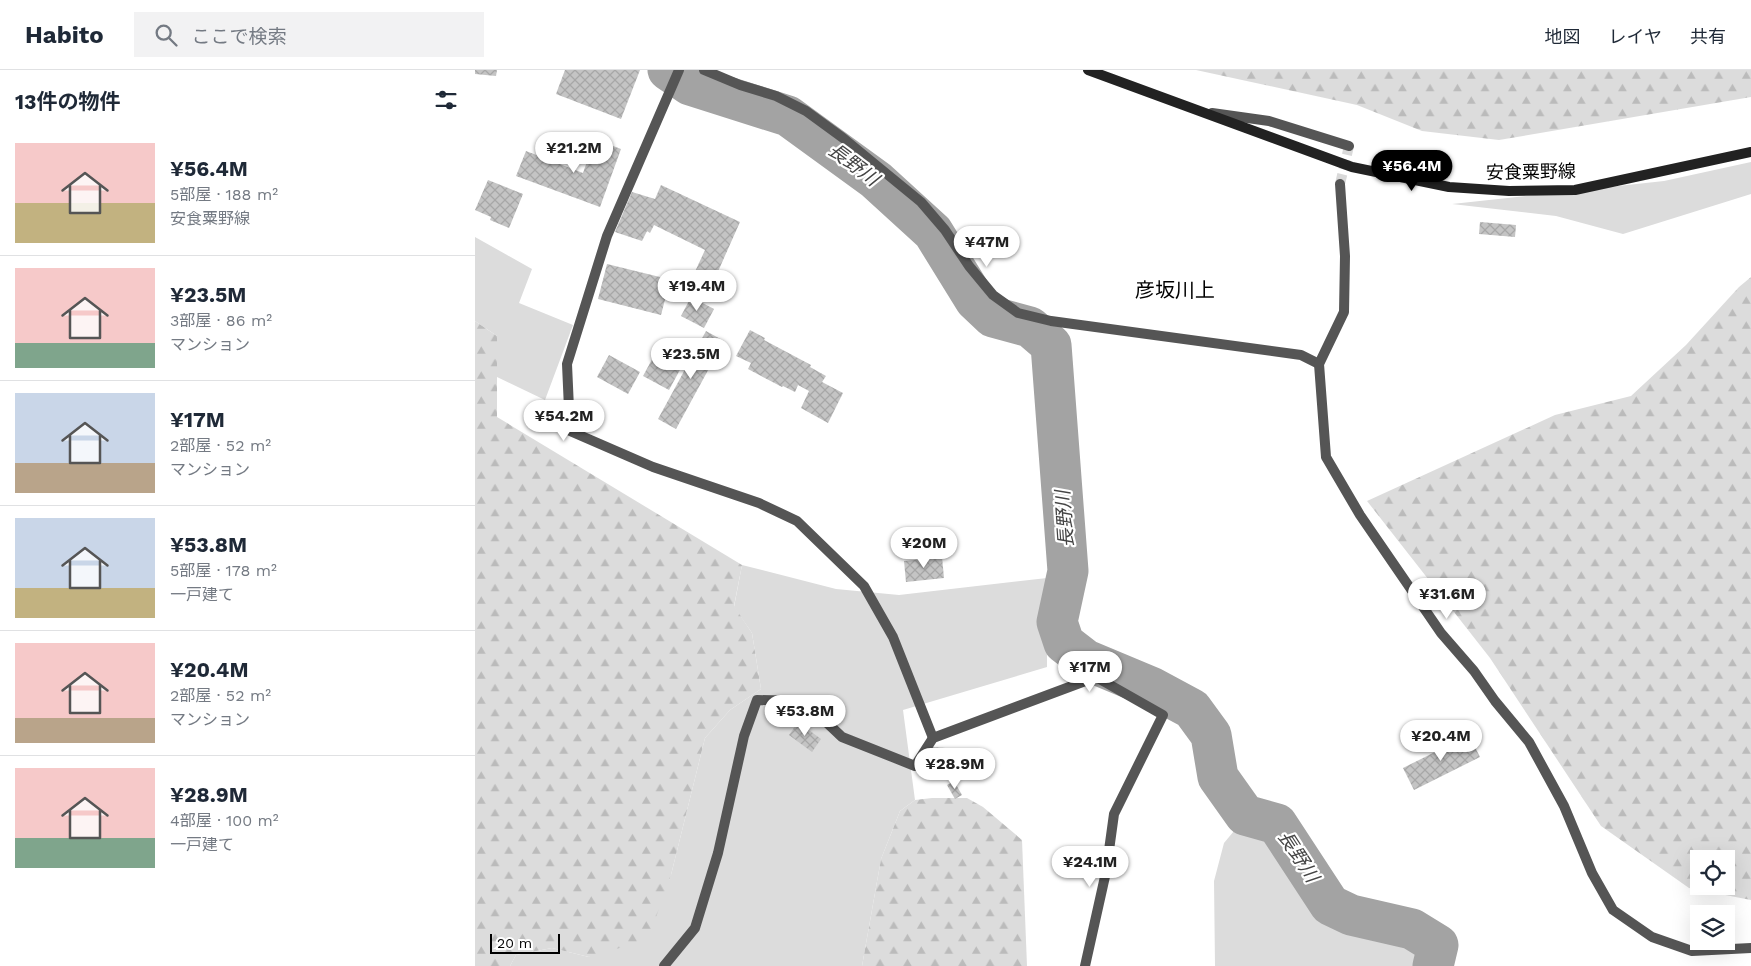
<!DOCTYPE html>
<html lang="ja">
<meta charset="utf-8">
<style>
body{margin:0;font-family:"Work Sans","Noto Sans JP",sans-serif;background:#f2f2f3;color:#1f2937;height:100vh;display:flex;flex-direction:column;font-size:19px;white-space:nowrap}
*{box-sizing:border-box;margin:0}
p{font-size:16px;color:#747a83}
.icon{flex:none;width:28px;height:28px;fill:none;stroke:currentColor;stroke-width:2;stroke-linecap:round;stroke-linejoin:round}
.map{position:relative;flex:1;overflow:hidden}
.drawer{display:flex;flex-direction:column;background:#fff;width:475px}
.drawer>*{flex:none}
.tools{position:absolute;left:1215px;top:780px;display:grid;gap:10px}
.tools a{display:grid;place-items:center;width:45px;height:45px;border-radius:0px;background:#fff;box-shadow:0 5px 20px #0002;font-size:25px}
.scale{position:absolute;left:15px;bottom:12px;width:70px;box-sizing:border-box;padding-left:5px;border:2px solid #000;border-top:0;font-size:14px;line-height:18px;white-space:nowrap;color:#000;-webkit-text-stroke:4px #fff;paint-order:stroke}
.price{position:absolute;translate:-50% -42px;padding:0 11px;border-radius:18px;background:#fff;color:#222;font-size:16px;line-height:32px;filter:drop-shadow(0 1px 2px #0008)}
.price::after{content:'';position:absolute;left:50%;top:30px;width:15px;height:11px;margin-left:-8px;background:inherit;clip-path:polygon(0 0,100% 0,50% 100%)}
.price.selected{background:#000;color:#fff}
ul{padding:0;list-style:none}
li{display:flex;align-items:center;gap:15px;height:125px;padding:0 15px}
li+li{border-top:1px solid #e0e1e3}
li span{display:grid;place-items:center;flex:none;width:140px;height:100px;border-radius:0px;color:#555}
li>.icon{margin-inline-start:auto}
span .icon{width:60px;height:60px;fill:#fffc;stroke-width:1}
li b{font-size:21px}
h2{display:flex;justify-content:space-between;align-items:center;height:60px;padding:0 15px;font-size:21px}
header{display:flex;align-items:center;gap:30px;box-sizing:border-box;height:70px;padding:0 25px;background:#fff;border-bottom:1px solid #e0e1e3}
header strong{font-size:24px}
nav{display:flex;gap:28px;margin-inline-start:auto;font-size:18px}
.search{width:350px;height:45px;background:#f2f2f3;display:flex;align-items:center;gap:12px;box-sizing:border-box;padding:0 18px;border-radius:0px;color:#747a83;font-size:19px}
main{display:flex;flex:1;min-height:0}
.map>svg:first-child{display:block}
</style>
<header>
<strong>Habito</strong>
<div class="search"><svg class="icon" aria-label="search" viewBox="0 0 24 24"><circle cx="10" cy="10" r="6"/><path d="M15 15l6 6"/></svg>ここで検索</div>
<nav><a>地図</a><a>レイヤ</a><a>共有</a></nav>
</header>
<main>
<section class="drawer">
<h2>13件の物件<svg class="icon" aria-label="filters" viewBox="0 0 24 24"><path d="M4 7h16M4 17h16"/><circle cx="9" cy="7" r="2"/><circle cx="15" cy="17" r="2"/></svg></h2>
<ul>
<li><span style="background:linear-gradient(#f6c9c9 60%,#c2b280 0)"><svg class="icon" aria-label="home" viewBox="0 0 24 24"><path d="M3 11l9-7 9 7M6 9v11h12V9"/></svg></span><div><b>¥56.4M</b><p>5部屋 · 188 m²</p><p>安食粟野線</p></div></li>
<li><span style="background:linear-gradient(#f6c9c9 75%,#7fa58c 0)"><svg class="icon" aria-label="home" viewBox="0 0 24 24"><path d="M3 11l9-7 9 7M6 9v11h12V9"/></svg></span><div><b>¥23.5M</b><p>3部屋 · 86 m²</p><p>マンション</p></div></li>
<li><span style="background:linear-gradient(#c9d6e8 70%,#b9a48a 0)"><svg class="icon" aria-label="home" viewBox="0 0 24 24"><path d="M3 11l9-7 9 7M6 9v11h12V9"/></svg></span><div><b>¥17M</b><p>2部屋 · 52 m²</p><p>マンション</p></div></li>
<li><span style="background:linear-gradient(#c9d6e8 70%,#c2b280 0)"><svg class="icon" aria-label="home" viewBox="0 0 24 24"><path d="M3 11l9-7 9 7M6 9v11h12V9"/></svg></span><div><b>¥53.8M</b><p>5部屋 · 178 m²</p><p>一戸建て</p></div></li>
<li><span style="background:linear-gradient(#f6c9c9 75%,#b9a48a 0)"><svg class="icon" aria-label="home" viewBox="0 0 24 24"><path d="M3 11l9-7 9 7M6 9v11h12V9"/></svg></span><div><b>¥20.4M</b><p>2部屋 · 52 m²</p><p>マンション</p></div></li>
<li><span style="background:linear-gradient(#f6c9c9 70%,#7fa58c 0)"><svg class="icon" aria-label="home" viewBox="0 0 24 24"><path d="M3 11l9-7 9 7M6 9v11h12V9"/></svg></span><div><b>¥28.9M</b><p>4部屋 · 100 m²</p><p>一戸建て</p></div></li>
</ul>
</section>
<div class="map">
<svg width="1276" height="896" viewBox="0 0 1276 896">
<defs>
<pattern id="forest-firs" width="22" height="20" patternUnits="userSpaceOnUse" patternTransform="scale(1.25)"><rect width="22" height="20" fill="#dcdcdc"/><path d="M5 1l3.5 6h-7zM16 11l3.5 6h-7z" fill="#bbb"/></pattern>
<pattern id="building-cross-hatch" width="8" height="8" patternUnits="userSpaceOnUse" patternTransform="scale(1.25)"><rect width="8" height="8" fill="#c4c4c4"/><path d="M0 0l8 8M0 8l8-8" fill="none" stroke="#a7a7a7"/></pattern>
</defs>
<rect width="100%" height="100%" fill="#fff"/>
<!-- grass -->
<g fill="#dcdcdc">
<path d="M1276,92V124L1148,164L1081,146L977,134L1189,111Z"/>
<path d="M0,167L57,199L44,233L98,255L70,330L22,307V266L0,251Z"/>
<path d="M267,495L361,519L424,525L572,508V597L428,640L440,730L425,741L406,789L387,896H35L41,885L77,878L114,887L195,809L230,668L255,640L286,619L277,563L259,537Z"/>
<path d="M764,755L794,756L830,828L842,843L874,858L910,863L935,870L945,884L946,896H740L739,811L749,773Z"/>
</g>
<!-- forest -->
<g fill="url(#forest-firs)" fill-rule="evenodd">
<path d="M721,0H1276V27L1024,70L947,61L882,35Z"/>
<path d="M1276,207V830L1214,818L1126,756L1015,588L892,431L1080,345L1156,326L1211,275L1264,217ZM1224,789H1251V816H1224Z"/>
<path d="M0,251L22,266V347L267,495L259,536L277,563L286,619L255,640L230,668L195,809L177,858L165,872L114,887L77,878L41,885L35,896H0Z"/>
<path d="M457,728H492L508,737L547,770L552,896H387L406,789L425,741L440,730Z"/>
</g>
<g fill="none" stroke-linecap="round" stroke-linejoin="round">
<!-- river -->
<path stroke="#a3a3a3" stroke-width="41" d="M193,0L215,15L313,46L401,110L458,162L500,230L518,247L555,257L576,275L593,501L582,552L589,573L611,590L678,618L717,639L736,665L743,707L770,745L802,754L855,835L876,845L937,859L963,875L958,896"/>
</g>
<!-- building -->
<g fill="url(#building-cross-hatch)">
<path d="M0,0H22L21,6L0,4Z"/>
<path d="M90,0H165L146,49L81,24Z"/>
<path d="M120,69L146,79L125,137L41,106L51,81L108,103Z"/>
<path d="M13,110L48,124L34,158L15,150L16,147L0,140Z"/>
<path d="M186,115L265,152L237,215L218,206L230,180L179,155L175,163L172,161L167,171L140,162L157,122L180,129Z"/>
<path d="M1005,152L1041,155L1040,167L1004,164Z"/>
<path d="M132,194L189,208L186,221L192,222L186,245L123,229Z"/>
<path d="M216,227L239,239L229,258L206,246Z"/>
<path d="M275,260L290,268L289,270L336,295L335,297L351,306L347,312L368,323L353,353L326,338L334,321L323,315L320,322L308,316L307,317L273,299L276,293L261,286Z"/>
<path d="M231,261L249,271L201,359L183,349Z"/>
<path d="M187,271L213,285L194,320L168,306Z"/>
<path d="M134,285L165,302L153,324L122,307Z"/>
<path d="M467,487L469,508L431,512L429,491Z"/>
<path d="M323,652L346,669L337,682L314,665Z"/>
<path d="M994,665L1005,687L939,720L928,698Z"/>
<path d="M455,677L486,679L485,701L470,700L469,706L453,705Z"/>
<path d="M479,711L487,725L480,729L472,715Z"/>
</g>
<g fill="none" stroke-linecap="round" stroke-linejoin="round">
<!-- street-tunnel -->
<path stroke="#d9d9d9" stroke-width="10" stroke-dasharray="10 5" stroke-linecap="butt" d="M865,114L874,76"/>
<!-- street -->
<g stroke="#555" stroke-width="10">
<path d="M204,0L132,166L92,294L95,361L178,397L284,433L322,451L389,516L418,567L458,668"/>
<path d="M229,0L265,15L301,26L331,41L368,68L446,132L470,160L494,196L518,225L543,243L576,251L826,285L844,294"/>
<path d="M737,43L794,51L874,76"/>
<path d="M865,114L870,186L869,242L844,294L851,387L885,445L966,563L999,601L1020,631L1054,672L1089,736L1117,803L1138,840L1177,867L1217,881L1276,878"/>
<path d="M189,896L220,858L243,783L269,666L282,630L329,631L367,667L440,696L458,668L621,607L688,645L639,744L631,802L610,896"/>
</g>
<!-- secondary -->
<path stroke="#222" stroke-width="10" d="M613,0L877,97L974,117L1034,121L1100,120L1276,82"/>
</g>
<g text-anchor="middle" stroke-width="4.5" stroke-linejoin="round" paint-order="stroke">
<!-- street labels -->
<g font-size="18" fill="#000" stroke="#fff">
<text transform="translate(1056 102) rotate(-1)" y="6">安食粟野線</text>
</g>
<!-- water labels -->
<g font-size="19" font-style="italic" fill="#444" stroke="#fff">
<text transform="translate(379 94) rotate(37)" y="7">長野川</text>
<text transform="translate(589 449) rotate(-94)" y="7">長野川</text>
<text transform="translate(824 786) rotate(57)" y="7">長野川</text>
</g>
<!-- quarter labels -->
<g font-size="20" fill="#000" stroke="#fff">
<text x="700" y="227">彦坂川上</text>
</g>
</g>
</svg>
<div class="tools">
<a><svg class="icon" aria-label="locate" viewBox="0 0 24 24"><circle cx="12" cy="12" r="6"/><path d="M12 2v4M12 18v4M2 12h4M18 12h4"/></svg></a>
<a><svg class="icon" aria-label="layers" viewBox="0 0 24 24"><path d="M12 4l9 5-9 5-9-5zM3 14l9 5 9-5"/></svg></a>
</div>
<div class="scale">20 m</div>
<b class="price" style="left:99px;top:104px">¥21.2M</b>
<b class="price selected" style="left:937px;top:122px">¥56.4M</b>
<b class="price" style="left:512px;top:198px">¥47M</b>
<b class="price" style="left:222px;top:242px">¥19.4M</b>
<b class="price" style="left:216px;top:310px">¥23.5M</b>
<b class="price" style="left:89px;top:372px">¥54.2M</b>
<b class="price" style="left:449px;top:499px">¥20M</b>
<b class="price" style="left:972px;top:550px">¥31.6M</b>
<b class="price" style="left:615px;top:623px">¥17M</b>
<b class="price" style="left:330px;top:667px">¥53.8M</b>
<b class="price" style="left:966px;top:692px">¥20.4M</b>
<b class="price" style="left:480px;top:720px">¥28.9M</b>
<b class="price" style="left:615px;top:818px">¥24.1M</b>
</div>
</main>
